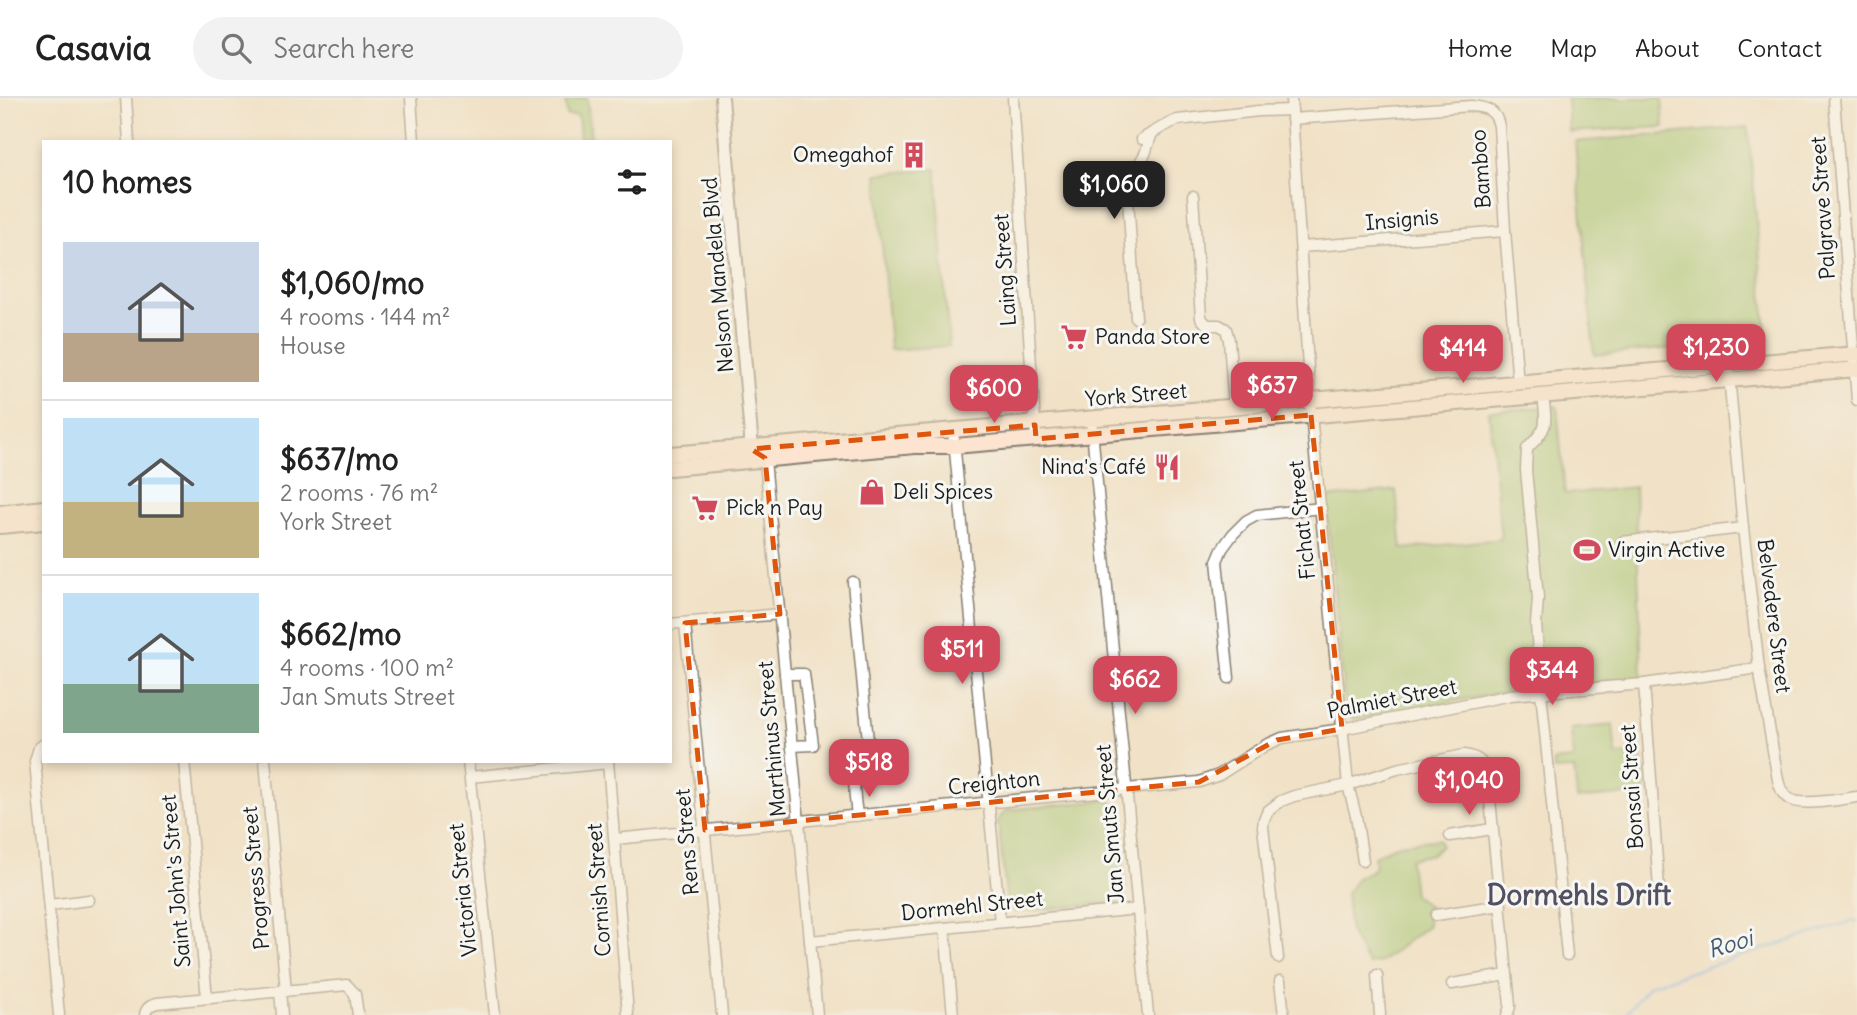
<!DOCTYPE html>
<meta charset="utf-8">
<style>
body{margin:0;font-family:Delius,sans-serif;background:#f2f2f2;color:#222;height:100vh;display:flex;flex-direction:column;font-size:26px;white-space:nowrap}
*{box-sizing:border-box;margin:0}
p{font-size:23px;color:#767676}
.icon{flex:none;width:38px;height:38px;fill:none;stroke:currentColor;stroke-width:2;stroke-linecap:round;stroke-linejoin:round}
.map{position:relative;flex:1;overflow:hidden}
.panel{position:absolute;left:42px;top:42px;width:630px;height:623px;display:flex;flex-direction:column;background:#fff;border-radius:0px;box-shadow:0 4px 10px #0003}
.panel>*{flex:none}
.price{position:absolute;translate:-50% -60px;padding:0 16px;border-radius:14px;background:#d1495b;color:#fff;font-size:23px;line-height:46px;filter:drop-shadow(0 2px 4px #0008)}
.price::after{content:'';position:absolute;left:50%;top:42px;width:21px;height:16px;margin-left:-10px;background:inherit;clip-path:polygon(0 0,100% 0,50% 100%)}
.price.current{background:#222;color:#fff}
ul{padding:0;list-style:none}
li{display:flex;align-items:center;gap:21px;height:175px;padding:0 21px}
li+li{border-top:2px solid #e0e0e0}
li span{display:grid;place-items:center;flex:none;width:196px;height:140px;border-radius:0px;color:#555}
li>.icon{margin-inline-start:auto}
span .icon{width:84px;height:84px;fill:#fffc;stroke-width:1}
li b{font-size:30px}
h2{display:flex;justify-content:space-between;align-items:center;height:84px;padding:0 21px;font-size:30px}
header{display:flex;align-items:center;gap:42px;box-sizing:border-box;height:98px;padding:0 35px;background:#fff;border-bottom:2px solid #e0e0e0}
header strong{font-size:33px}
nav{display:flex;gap:38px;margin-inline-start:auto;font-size:24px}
.search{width:490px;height:63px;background:#f2f2f2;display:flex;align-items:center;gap:18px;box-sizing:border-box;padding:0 24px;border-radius:38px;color:#767676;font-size:26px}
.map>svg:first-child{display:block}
</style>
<header>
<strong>Casavia</strong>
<div class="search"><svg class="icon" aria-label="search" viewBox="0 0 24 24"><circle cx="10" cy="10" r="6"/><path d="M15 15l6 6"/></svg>Search here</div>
<nav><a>Home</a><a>Map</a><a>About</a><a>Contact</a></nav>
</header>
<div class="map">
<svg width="1857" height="917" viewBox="0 0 1857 917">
<rect width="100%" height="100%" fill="#f6f6f2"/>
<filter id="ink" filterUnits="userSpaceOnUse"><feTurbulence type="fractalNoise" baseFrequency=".0143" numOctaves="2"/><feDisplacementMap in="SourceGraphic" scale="14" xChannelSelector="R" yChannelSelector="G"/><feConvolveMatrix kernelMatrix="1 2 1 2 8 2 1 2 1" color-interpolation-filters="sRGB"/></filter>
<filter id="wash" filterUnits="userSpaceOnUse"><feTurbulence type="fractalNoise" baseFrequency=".00686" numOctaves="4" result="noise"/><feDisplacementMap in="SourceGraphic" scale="28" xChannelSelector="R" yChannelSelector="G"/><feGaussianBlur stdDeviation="1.57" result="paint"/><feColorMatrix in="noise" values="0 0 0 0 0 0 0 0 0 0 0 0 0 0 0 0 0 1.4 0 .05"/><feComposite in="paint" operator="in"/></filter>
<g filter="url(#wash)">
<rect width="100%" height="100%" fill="#f1e2c7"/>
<!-- green -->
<g fill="#9dc672" stroke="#5c7147" stroke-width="2">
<path d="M565,0H587L591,40L580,41L578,17L567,18Z"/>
<path d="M1567,0H1662L1664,29L1569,34Z"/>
<path d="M1748,29L1767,242L1594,257L1575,44Z"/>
<path d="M936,71L949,248L890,252L877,76Z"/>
<path d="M1557,308L1565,396L1635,389L1642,579L1511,593L1364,620L1353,621L1349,617L1347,611H1345L1326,400L1396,392L1402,451L1501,441L1489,313Z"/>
<path d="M1613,627L1616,657L1641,655L1645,695L1577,701L1574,671L1554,672L1553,663L1573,661L1571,631Z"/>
<path d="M1109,702L1119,711L1126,795L1119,804L1014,814L1007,807L998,722L1006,712Z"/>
<path d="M1439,741L1441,748L1433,756L1410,761L1414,797L1429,809L1426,813L1428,827L1381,864L1368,866L1350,835L1346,795L1358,779L1373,772L1375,766L1374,758L1399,746Z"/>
</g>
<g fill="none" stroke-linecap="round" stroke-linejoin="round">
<!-- stream -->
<path stroke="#7fb4ed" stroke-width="2.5" d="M1625,917L1649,887L1853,823L1857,824"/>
</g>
</g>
<g filter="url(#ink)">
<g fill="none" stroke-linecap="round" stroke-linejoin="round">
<!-- minor casing -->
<g stroke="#867f72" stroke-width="13">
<g id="minor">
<path d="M126,0L129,44"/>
<path d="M411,0L414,44"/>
<path d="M1013,0L1036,341"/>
<path d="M1291,0L1311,317L1348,687L1356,718L1363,763"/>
<path d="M1834,0L1857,302"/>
<path d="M1292,21L1471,8C1486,9 1496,12 1499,28L1505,133L1518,285"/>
<path d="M1142,41C1151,36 1169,24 1178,22L1259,13L1292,12"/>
<path d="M1193,98L1201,220L1207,227H1219L1226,231L1229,242L1234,310"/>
<path d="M1301,149L1505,133"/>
<path d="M1136,220L1127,86L1145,56L1152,35"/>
<path d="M1728,267L1743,430L1759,570L1778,682C1780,689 1782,697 1789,701C1802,709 1841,701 1857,699"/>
<path d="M1543,298C1547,328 1548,329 1527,351L1526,372L1538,500L1536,527L1541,594L1567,857"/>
<path d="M1091,322L1148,917"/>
<path d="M953,332L1000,824"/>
<path d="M765,362L817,917"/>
<path d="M1622,444L1743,430"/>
<path d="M853,484L868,643C866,657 856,668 855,682C853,693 856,706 857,718"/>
<path d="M685,525L722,917"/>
<path d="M670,526L780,516"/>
<path d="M785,576H804L813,647L792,648"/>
<path d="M1229,580L1217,463L1222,451L1233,436L1246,423L1257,417L1321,410"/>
<path d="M1644,586L1659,790"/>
<path d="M44,646L39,650L35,663L59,917"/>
<path d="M184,663L207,900"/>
<path d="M265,663L286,893"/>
<path d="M468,663L495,917"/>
<path d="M608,663L628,917"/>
<path d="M470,679L608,665"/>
<path d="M1450,738L1492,731"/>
<path d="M615,741L1199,684L1219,677L1266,647L1282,640L1342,631L1511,597L1644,586L1759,570"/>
<path d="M50,807L89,802"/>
<path d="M1436,817L1501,807"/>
<path d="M945,830L953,917"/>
<path d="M810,843L1138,811"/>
<path d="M1278,860L1263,729L1264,721L1268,713L1281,703L1294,698L1348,687L1397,671L1464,657C1480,659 1485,666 1488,681L1509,897L1510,909L1507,917"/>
<path d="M1377,877L1380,917"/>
<path d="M1280,883L1284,917"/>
<path d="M1452,886L1507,877"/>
<path d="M280,893L282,917"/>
<path d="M145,917C146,910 150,907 157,905L347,887L355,896L358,917"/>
</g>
</g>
<!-- tertiary casing -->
<g stroke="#867f72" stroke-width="16">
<path id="tertiary" d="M722,0L751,338V351L757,355"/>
</g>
<!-- secondary casing -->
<g stroke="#867f72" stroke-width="18">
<g id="secondary">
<path d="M670,356L1857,256"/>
<path d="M670,370L915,348H954L1857,271"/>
<path d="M0,415L44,410"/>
<path d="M0,428L44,424"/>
</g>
</g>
<!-- minor -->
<use href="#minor" stroke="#fff" stroke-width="10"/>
<!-- tertiary -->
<use href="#tertiary" stroke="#fff" stroke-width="12"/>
<!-- secondary -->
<use href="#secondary" stroke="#fde4d0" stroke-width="14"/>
</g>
</g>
<!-- marked area -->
<path d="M0 0H1857V917H0ZM1311,317L1342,631L1277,642L1199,684L705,732L685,525L780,516L765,360L751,351L1035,327L1036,341Z" fill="#f1e2c7" fill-opacity=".55" fill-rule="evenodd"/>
<path fill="none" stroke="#de560d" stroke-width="5" stroke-dasharray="14 9" stroke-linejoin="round" d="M1311,317L1342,631L1277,642L1199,684L705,732L685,525L780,516L765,360L751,351L1035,327L1036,341Z"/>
<!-- icons -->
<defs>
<g id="building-bare" transform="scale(2.1)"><path d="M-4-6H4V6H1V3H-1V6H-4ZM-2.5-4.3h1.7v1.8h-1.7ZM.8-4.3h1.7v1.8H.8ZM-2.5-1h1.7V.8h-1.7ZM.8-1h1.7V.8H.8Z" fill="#d1495b" stroke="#f6f6f2" stroke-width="2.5" paint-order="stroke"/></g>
<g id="supermarket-bare" transform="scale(2.1)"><path d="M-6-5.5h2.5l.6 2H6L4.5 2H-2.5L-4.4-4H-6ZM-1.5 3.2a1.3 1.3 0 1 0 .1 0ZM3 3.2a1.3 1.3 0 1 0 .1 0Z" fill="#d1495b" stroke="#f6f6f2" stroke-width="2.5" paint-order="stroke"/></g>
<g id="restaurant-bare" transform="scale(2.1)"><path d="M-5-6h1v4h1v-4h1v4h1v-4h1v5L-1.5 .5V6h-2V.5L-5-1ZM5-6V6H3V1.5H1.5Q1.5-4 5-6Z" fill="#d1495b" stroke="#f6f6f2" stroke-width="2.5" paint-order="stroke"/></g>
<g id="shop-bare" transform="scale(2.1)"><path d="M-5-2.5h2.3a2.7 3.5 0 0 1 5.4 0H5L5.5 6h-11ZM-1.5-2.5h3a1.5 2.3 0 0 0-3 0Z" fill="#d1495b" stroke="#f6f6f2" stroke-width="2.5" paint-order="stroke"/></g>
<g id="stadium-bare" transform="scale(2.1)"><path d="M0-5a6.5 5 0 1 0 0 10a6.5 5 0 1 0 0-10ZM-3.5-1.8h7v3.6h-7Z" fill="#d1495b" stroke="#f6f6f2" stroke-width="2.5" paint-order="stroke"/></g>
</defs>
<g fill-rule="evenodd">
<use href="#building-bare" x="914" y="57"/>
<use href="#supermarket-bare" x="1074" y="239"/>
<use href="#restaurant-bare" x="1167" y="369"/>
<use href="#shop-bare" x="872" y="394"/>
<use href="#supermarket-bare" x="705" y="410"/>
<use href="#stadium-bare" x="1587" y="452"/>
</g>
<g text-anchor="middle" stroke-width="6" stroke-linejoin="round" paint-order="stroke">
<!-- poi labels -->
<g font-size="21" fill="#1c1c1c" stroke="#f6f6f2" text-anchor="start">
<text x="893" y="64" text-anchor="end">Omegahof</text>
<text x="1095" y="246">Panda Store</text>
<text x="1146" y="376" text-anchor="end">Nina's Café</text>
<text x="893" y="401">Deli Spices</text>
<text x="726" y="417">Pick n Pay</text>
<text x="1608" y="459">Virgin Active</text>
</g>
<!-- street labels -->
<g font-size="21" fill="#1c1c1c" stroke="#f6f6f2">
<text transform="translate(1481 71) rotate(-94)" y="7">Bamboo</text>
<text transform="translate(1823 110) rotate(-94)" y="7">Palgrave Street</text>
<text transform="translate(1402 122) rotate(-5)" y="7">Insignis</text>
<text transform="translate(1005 172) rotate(-94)" y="7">Laing Street</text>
<text transform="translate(718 177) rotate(-95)" y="7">Nelson Mandela Blvd</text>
<text transform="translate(1136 297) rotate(-5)" y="7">York Street</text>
<text transform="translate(1302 422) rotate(-96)" y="7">Fichat Street</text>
<text transform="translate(1774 518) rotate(83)" y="7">Belvedere Street</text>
<text transform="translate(1392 601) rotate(-11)" y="7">Palmiet Street</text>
<text transform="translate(772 641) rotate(-95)" y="7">Marthinus Street</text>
<text transform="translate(994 685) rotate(-6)" y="7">Creighton</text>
<text transform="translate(1632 689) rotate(-94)" y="7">Bonsai Street</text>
<text transform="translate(1110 726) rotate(-95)" y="7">Jan Smuts Street</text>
<text transform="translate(687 744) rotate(-95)" y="7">Rens Street</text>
<text transform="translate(256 780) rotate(-95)" y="7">Progress Street</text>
<text transform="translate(176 783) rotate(-95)" y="7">Saint John's Street</text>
<text transform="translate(463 792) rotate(-96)" y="7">Victoria Street</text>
<text transform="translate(599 792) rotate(-94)" y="7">Cornish Street</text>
<text transform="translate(972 808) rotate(-6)" y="7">Dormehl Street</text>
</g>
<!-- water labels -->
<g font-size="23" font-style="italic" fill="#445970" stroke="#f6f6f2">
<text transform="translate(1730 846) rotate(-17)" y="8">Rooi</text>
</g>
<!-- district labels -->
<g font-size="28" font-weight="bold" fill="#535061" stroke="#f6f6f2">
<text x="1579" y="807">Dormehls Drift</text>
</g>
</g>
</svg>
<b class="price current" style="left:1114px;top:123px">$1,060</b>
<b class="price" style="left:1716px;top:286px">$1,230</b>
<b class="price" style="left:1463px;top:287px">$414</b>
<b class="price" style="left:1272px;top:324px">$637</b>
<b class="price" style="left:994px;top:327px">$600</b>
<b class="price" style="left:962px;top:588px">$511</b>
<b class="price" style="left:1552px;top:609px">$344</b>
<b class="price" style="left:1135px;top:618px">$662</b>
<b class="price" style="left:869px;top:701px">$518</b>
<b class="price" style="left:1469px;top:719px">$1,040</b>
<section class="panel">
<h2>10 homes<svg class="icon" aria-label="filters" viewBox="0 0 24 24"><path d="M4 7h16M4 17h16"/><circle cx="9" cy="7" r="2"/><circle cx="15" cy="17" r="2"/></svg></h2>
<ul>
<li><span style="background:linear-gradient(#c9d6e8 65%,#b9a48a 0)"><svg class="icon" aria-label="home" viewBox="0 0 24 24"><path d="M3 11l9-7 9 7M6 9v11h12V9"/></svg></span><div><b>$1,060/mo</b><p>4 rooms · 144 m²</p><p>House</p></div></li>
<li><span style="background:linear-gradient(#bfe0f5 60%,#c2b280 0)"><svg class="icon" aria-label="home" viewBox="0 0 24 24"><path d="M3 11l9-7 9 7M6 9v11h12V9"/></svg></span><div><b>$637/mo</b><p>2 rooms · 76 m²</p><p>York Street</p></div></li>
<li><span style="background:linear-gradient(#bfe0f5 65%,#7fa58c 0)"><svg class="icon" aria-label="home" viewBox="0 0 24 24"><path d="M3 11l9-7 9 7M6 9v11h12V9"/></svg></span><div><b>$662/mo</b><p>4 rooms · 100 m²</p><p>Jan Smuts Street</p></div></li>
</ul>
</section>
</div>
